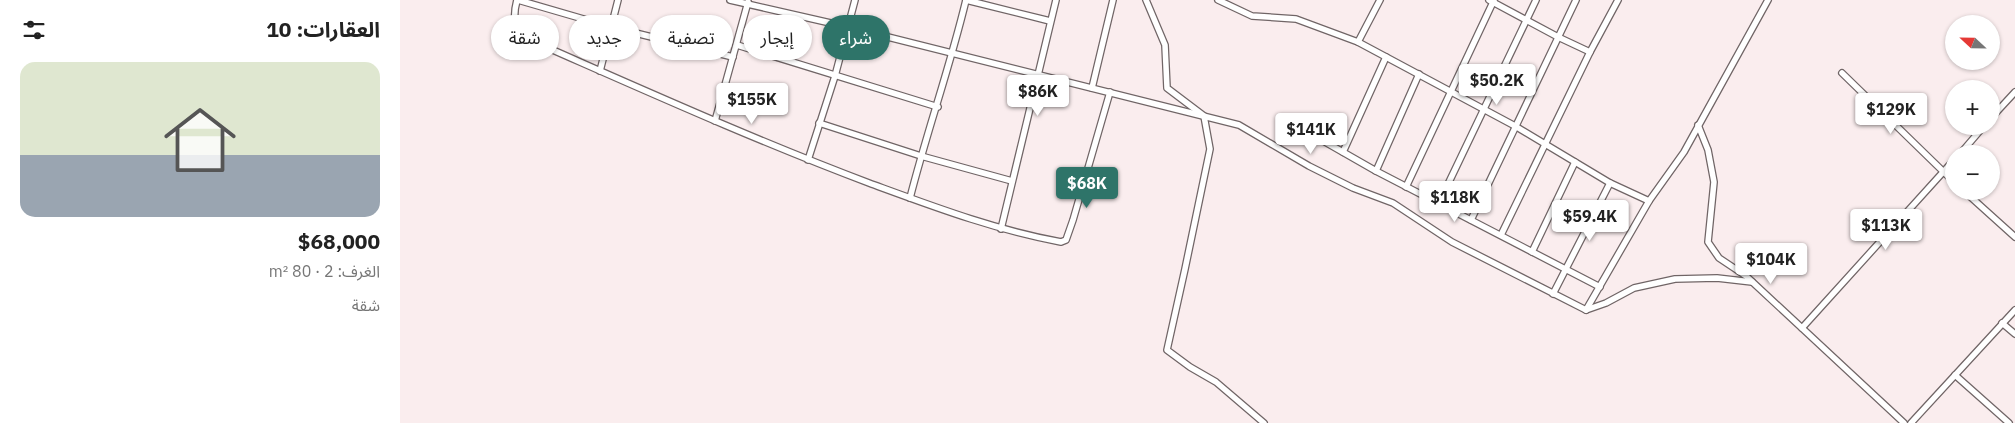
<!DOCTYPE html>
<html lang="ar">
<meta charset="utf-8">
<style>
body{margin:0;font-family:"IBM Plex Sans","Noto Sans Arabic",sans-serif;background:#f6f6f6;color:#222;direction:rtl;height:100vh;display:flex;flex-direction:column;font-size:19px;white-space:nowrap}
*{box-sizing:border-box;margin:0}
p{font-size:16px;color:#767676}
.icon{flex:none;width:28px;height:28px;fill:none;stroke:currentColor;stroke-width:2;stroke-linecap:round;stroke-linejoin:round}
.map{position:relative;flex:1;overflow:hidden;direction:ltr}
.sheet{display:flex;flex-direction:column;background:#fff;width:400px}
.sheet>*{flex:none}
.banner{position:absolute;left:15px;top:15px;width:475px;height:45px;direction:rtl;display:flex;gap:10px}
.needle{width:32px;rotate:292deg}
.fabs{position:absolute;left:1545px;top:15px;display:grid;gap:10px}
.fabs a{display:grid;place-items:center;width:55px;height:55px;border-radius:50%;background:#fff;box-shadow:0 1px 4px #0004;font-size:25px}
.price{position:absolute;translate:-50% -42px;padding:0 11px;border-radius:5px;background:#fff;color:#222;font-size:16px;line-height:32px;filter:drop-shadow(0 1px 2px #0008)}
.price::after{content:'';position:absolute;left:50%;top:30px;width:15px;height:11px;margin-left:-8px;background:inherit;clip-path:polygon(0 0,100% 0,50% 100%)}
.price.active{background:#2e7469;color:#fff}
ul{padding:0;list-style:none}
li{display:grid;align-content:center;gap:10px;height:265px;padding:0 20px}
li+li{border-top:1px solid #e0e0e0}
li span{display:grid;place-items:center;height:155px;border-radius:15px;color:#555}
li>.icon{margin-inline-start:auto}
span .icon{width:90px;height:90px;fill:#fffc;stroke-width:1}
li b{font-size:21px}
h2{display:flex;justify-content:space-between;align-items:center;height:60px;padding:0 20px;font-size:21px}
.chip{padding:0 18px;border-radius:22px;background:#fff;box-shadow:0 1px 4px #0004;font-size:18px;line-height:45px}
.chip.active{background:#2e7469;color:#fff}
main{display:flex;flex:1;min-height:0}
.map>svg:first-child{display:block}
</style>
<main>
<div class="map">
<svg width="1615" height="423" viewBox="0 0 1615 423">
<rect width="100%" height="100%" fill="#faedee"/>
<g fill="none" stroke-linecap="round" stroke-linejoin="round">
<!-- minor casing -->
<g stroke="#706566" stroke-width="8">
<g id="minor">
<path d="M117,0C109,30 121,35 146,47C253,94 360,142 469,183C532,206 595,230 661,242L666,240L673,220L710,92"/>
<path d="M118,0L211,27L333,57"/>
<path d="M330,0L448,27L839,125L909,166L953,188L993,203L1052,242L1186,310L1206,303L1234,288L1275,279L1317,278L1352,282"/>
<path d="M566,0L650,21"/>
<path d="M746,0L765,45L767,88L804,116L810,149L785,269L767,350L790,367L816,382L864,423"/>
<path d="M818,0L852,16L896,19L958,42L1115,126L1210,183L1249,201L1284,152L1368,0"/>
<path d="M1089,0L1158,37L1190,52"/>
<path d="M958,42L980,0"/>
<path d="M337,45L538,107"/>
<path d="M200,71L218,0"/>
<path d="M1442,73L1554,182"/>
<path d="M692,88L713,0"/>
<path d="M1591,118L1615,92"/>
<path d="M315,121L348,2"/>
<path d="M419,123L521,156L612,181"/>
<path d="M1298,125L1308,150L1314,182L1308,242L1319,258L1346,276L1504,423"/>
<path d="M920,139L976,171L1200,287"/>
<path d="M943,152L986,57"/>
<path d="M1560,154L1584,126"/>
<path d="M408,160L435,76L455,0"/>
<path d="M976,171L1019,74"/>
<path d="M1006,187L1094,0"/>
<path d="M1564,191L1615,237"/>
<path d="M510,198C527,131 550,67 566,0"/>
<path d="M1039,203L1136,0"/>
<path d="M1071,220L1176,0"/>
<path d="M601,229L656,0"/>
<path d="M1101,235L1190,52L1218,0"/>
<path d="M1132,252L1175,162"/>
<path d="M1153,294L1210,183"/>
<path d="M1186,310L1249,201"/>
<path d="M1602,323L1615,334"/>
<path d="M1402,328L1554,160"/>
<path d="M1555,375L1609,423"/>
<path d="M1511,423L1615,310"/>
</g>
</g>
<!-- minor -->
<use href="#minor" stroke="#fff" stroke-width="5.5"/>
</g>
</svg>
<div class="fabs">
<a><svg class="needle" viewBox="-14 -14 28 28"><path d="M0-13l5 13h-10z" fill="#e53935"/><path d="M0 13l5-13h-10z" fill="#767676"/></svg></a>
<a>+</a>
<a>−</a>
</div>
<b class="price" style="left:1097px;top:106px">$50.2K</b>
<b class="price" style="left:638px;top:117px">$86K</b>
<b class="price" style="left:352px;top:125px">$155K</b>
<b class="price" style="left:1491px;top:135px">$129K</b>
<b class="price" style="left:911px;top:155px">$141K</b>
<b class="price active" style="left:687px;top:209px">$68K</b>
<b class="price" style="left:1055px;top:223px">$118K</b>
<b class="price" style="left:1190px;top:242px">$59.4K</b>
<b class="price" style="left:1486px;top:251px">$113K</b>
<b class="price" style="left:1371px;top:285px">$104K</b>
<div class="banner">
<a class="chip active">شراء</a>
<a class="chip">إيجار</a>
<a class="chip">تصفية</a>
<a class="chip">جديد</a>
<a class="chip">شقة</a>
</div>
</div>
<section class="sheet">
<h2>العقارات: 10<svg class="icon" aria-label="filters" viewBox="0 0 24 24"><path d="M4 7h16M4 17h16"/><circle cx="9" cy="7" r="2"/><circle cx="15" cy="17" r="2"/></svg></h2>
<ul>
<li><span style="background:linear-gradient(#dfe7d0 60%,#9aa5b1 0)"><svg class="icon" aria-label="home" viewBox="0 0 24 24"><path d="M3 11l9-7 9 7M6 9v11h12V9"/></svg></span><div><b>$68,000</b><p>الغرف: 2 · 80 m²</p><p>شقة</p></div></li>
</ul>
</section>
</main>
